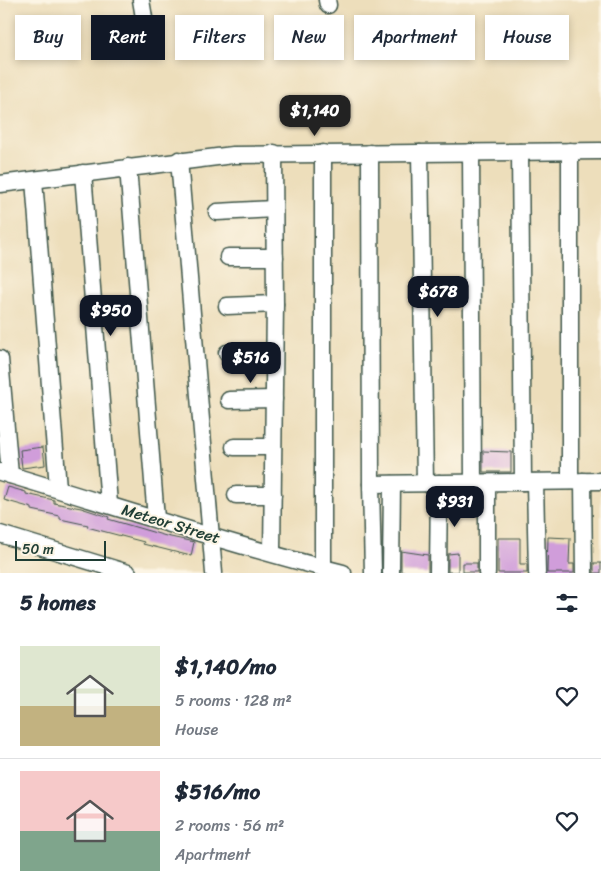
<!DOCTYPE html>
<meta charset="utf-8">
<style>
body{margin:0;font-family:Sriracha,sans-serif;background:#f6f6f7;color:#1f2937;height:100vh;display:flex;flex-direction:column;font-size:19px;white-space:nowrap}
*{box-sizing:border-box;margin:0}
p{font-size:16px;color:#747a83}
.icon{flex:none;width:28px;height:28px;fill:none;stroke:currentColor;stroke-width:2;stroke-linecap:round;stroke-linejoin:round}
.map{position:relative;height:573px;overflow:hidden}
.sheet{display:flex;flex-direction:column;background:#fff;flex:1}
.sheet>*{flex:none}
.banner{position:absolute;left:15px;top:15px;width:571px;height:45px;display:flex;gap:10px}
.scale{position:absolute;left:15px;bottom:12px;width:91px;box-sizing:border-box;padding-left:5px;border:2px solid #1f3d34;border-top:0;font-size:14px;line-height:18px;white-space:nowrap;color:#1f3d34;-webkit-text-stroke:4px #fcf5e5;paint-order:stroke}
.price{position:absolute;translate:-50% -42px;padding:0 11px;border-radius:10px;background:#111827;color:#fff;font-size:16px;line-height:32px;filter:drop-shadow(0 1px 2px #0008)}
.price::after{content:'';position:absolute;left:50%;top:30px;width:15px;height:11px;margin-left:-8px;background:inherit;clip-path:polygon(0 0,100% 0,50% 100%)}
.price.on{background:#222;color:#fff}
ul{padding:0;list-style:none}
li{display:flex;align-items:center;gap:15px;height:125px;padding:0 20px}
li+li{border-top:1px solid #e0e1e3}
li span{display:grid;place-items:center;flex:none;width:140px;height:100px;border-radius:0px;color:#555}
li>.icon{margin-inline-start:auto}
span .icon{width:60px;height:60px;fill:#fffc;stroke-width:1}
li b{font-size:21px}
h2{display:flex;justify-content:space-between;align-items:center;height:60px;padding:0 20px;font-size:21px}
.chip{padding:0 18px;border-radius:0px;background:#fff;box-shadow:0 2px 8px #0003;font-size:18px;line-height:45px}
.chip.on{background:#111827;color:#fff}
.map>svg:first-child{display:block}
</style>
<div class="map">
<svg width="601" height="573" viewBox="0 0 601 573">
<rect width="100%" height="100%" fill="#fcf5e5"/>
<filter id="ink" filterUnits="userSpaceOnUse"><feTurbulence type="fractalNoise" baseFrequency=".02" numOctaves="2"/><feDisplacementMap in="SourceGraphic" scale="10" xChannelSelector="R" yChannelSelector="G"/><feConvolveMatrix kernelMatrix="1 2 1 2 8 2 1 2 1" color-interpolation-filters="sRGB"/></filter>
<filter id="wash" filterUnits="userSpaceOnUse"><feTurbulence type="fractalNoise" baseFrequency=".0096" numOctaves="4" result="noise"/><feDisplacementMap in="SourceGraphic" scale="20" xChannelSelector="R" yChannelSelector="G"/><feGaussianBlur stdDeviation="1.12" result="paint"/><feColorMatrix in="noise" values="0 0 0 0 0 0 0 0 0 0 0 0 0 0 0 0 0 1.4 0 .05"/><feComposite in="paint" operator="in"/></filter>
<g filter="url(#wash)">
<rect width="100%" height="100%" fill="#eddebb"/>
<g id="blocks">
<!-- building -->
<g fill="#d09dda">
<path d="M43,447L45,465L22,468L20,450Z"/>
<path d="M483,451L511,452V472H483Z"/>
<path d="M8,487L26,492V494L54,500V503L81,508L109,517L108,519L166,536L194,542L191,556L143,544L144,542L87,527L88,525L60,519V516L32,510V508L4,500Z"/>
<path d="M548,537L570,538L569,564H574V573H547Z"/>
<path d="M498,538H520V564H527V573H498Z"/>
<path d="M401,551L428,555V573L401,572Z"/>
<path d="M458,553V572H448V554Z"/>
<rect x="463" y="563" width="14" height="9"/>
<rect x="594" y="563" width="7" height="10"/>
</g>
</g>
</g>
<g filter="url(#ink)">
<use href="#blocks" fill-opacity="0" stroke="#3e5548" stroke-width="1"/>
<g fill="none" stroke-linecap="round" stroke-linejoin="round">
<!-- minor casing -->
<g stroke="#3e5548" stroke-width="19">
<g id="minor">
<path d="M141,0L149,47"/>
<path d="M327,0L328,5"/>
<path d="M570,151V481"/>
<path d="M471,152L473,483"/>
<path d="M520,152L523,482"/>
<path d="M370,153L371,484L373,573"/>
<path d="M420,153L425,483"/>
<path d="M179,160L214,573"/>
<path d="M128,167L156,519"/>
<path d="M83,173L109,504"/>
<path d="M34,180L58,488"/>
<path d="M0,184L233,155L601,151"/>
<path d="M217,212L274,209"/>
<path d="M228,257H275"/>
<path d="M227,306L275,304"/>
<path d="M227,353L274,352"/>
<path d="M0,359L10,475"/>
<path d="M229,400L274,399"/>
<path d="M234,447H273"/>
<path d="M0,472C114,506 228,544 343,573"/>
<path d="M583,481L584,573"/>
<path d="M535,482L537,573"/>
<path d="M371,484L601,481"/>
<path d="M236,495H273"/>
<path d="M0,534L128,573"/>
<path d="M272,553L275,304L274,153"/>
<path d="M323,568V153"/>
<path d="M391,573L392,484"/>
<path d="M438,573L439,483"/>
<path d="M487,573V483"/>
</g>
</g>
<!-- minor -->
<use href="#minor" stroke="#fff" stroke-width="16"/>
</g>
</g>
<g text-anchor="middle" stroke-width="4" stroke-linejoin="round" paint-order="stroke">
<!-- street labels -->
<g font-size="16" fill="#1f3d34" stroke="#fcf5e5">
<text transform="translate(171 523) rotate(17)" y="6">Meteor Street</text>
</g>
</g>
</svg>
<div class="scale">50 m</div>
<b class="price on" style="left:315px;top:137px">$1,140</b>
<b class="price" style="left:438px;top:318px">$678</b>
<b class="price" style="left:111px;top:337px">$950</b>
<b class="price" style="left:251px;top:384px">$516</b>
<b class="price" style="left:455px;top:528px">$931</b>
<div class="banner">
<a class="chip">Buy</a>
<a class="chip on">Rent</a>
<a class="chip">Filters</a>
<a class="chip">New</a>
<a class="chip">Apartment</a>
<a class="chip">House</a>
</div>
</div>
<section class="sheet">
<h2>5 homes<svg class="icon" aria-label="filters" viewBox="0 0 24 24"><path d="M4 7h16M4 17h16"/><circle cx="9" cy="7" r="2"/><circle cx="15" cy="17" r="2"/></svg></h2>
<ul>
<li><span style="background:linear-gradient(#dfe7d0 60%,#c2b280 0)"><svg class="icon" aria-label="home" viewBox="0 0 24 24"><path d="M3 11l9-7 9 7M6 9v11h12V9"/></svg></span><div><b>$1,140/mo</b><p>5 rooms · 128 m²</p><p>House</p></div><svg class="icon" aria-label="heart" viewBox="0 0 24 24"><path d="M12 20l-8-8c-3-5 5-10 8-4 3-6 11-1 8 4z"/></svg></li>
<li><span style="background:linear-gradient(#f6c9c9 60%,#7fa58c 0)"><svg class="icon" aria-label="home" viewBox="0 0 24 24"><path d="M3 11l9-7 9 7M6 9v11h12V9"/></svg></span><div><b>$516/mo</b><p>2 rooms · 56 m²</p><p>Apartment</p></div><svg class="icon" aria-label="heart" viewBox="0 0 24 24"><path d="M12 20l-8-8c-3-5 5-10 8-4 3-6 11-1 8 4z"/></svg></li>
</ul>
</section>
